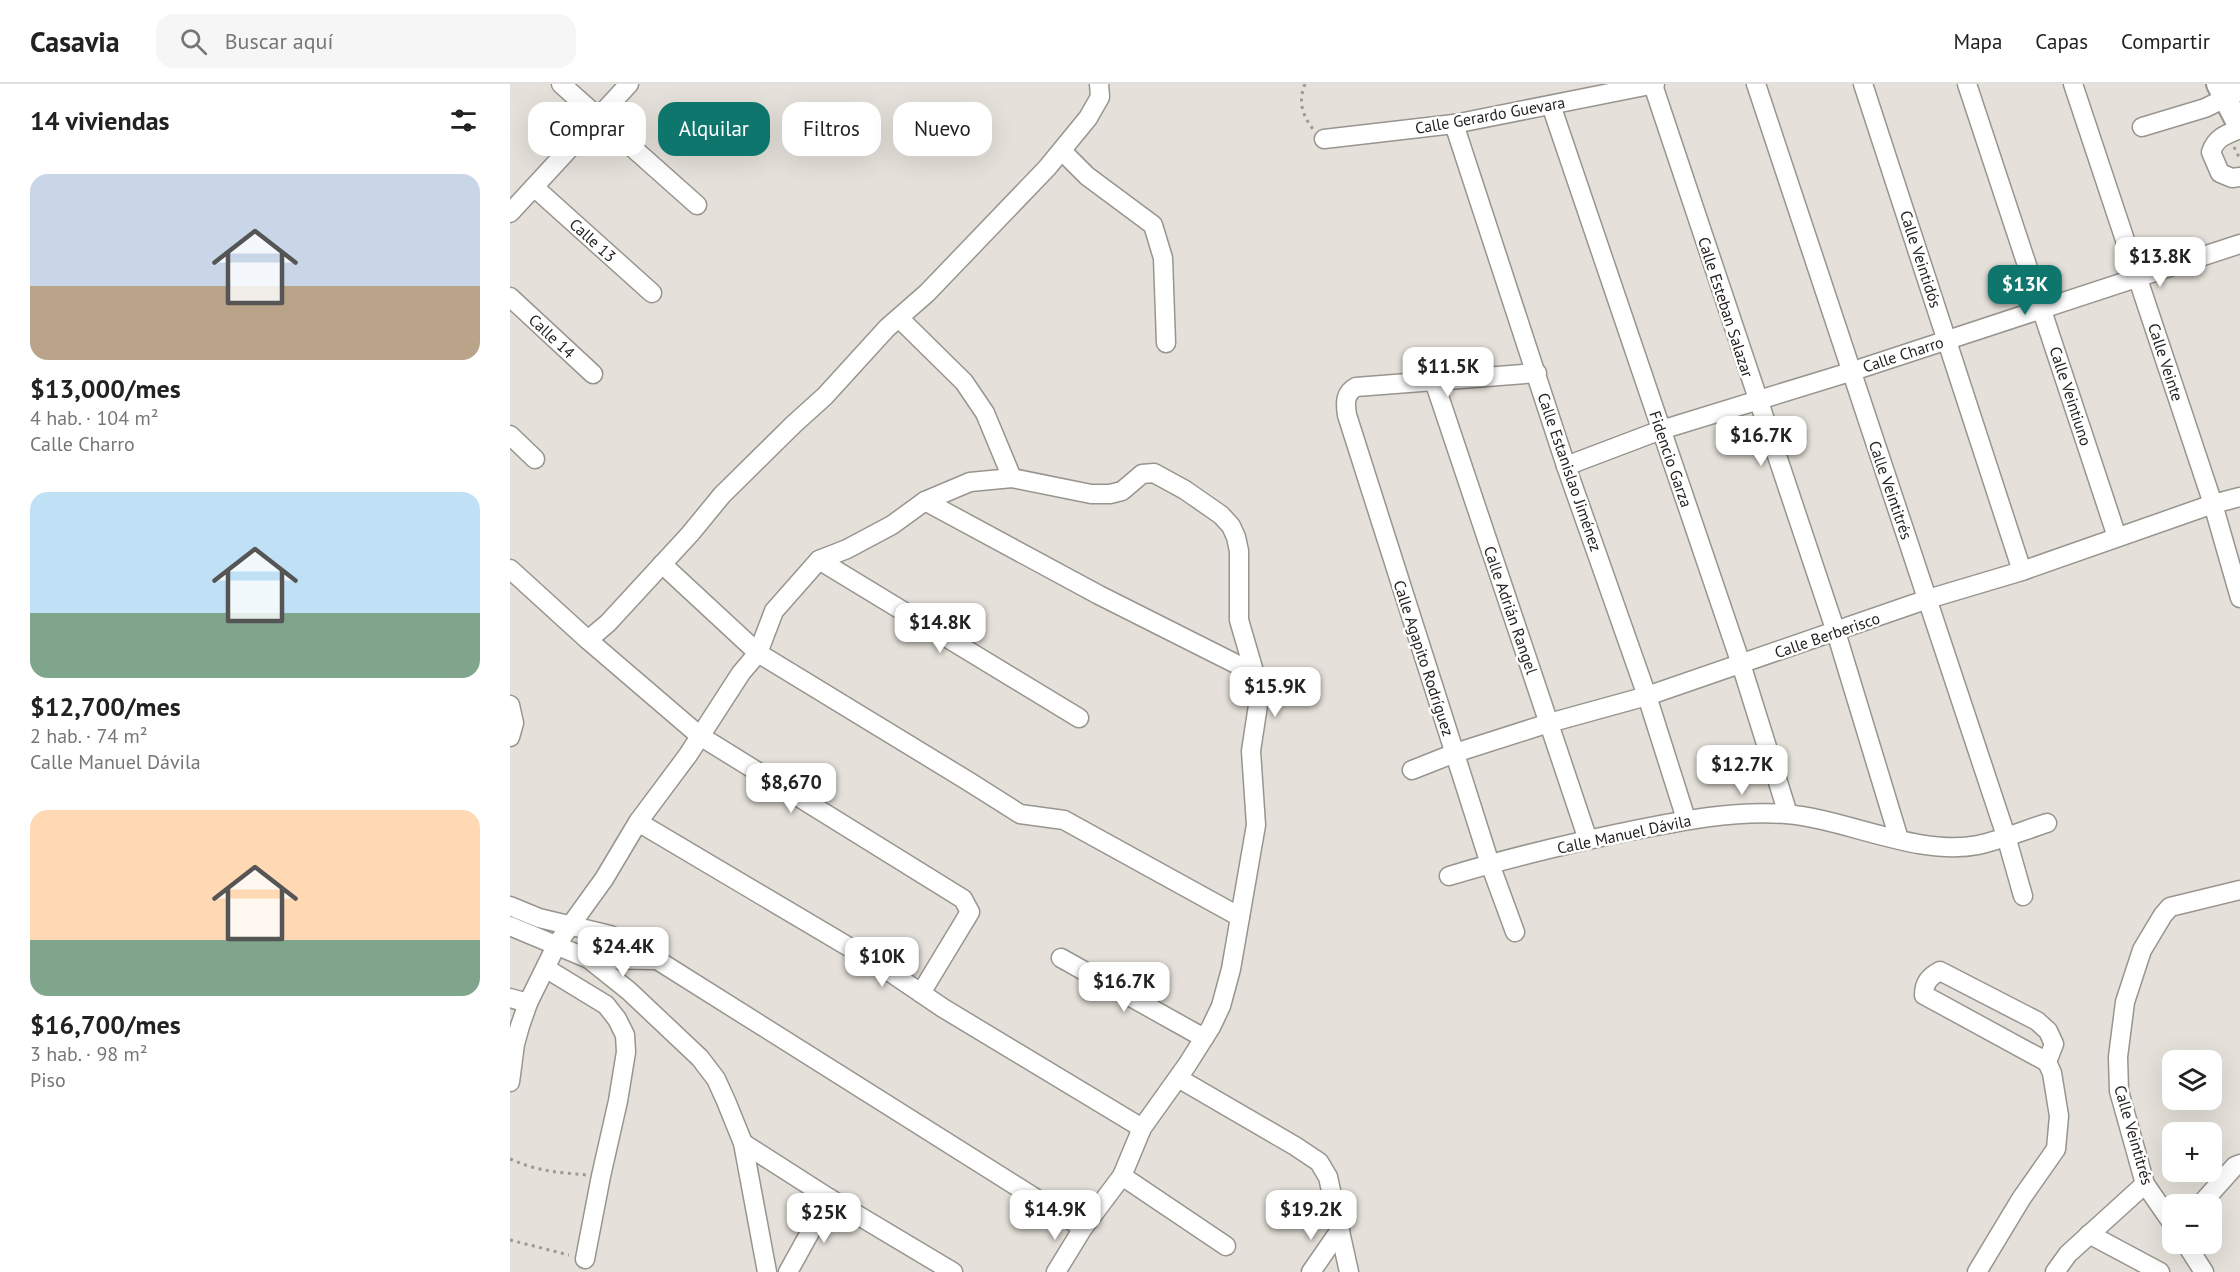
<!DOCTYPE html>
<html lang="es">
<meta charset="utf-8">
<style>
body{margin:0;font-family:"PT Sans",sans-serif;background:#f6f6f6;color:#222;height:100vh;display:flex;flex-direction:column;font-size:22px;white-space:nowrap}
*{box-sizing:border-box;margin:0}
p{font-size:20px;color:#767676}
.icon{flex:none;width:33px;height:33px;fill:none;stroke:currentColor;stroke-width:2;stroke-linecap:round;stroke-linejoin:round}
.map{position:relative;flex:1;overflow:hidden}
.details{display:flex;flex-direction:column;background:#fff;width:510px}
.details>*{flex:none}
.hud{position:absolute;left:18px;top:18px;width:570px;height:54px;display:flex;gap:12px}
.fabs{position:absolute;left:1652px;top:966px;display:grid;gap:12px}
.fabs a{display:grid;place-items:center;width:60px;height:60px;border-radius:12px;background:#fff;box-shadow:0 6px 24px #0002;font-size:30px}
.price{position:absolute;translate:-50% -51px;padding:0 14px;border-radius:12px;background:#fff;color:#222;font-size:20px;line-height:39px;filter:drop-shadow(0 2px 3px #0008)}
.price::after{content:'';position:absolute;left:50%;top:36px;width:18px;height:14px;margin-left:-9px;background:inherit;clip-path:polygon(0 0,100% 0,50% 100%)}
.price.current{background:#0f766e;color:#fff}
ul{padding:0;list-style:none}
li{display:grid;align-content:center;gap:12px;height:318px;padding:0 30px}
li span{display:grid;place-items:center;height:186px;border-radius:18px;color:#555}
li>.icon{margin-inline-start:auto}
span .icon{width:108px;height:108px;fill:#fffc;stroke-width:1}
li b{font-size:26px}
h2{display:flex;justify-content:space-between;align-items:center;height:72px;padding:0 30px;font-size:26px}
.tag{padding:0 21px;border-radius:18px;background:#fff;box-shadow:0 6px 24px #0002;font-size:21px;line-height:54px}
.tag.current{background:#0f766e;color:#fff}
header{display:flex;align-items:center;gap:36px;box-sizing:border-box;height:84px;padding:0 30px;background:#fff;border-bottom:2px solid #e0e0e0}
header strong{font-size:28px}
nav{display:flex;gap:33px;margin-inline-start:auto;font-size:21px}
.search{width:420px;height:54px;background:#f6f6f6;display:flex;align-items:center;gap:15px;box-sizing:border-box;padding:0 21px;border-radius:18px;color:#767676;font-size:22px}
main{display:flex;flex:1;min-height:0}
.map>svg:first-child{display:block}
</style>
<header>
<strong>Casavia</strong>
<div class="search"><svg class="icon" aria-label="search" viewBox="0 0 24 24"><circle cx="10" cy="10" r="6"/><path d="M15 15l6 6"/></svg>Buscar aquí</div>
<nav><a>Mapa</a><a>Capas</a><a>Compartir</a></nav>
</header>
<main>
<section class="details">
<h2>14 viviendas<svg class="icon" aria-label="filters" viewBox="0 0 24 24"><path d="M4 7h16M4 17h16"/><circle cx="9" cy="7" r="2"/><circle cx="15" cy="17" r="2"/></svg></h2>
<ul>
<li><span style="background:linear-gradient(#c9d6e8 60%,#b9a48a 0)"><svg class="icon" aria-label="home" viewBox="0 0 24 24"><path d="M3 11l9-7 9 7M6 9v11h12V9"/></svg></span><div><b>$13,000/mes</b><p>4 hab. · 104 m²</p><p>Calle Charro</p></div></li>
<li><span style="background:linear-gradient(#bfe0f5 65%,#7fa58c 0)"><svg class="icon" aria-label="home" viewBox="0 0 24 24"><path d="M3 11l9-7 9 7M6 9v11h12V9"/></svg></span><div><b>$12,700/mes</b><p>2 hab. · 74 m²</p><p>Calle Manuel Dávila</p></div></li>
<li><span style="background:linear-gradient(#ffd9b3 70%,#7fa58c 0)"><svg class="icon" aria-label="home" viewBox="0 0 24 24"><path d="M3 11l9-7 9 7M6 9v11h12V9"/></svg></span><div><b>$16,700/mes</b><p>3 hab. · 98 m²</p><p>Piso</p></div></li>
</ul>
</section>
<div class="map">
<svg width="1730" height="1188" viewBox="0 0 1730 1188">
<rect width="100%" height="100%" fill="#e5e1da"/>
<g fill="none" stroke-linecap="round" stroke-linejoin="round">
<!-- minor casing -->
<g stroke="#98948e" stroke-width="21">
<g id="minor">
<path d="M51,0L187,121"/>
<path d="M1246,0L1496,752L1513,812"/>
<path d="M1353,0L1512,487"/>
<path d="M1457,0L1607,453"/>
<path d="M1563,0L1703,420L1730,514"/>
<path d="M1143,1L1326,548L1389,755"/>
<path d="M1041,21L1231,580L1278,730"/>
<path d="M944,40L1056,382L1137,612L1176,735"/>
<path d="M1632,43L1695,24L1726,9"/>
<path d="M1730,45C1717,50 1706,53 1701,68L1710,89L1722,94L1730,93"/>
<path d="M814,55L944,40L1145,0"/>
<path d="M552,67L577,92L643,141L653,174L656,259"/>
<path d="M24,103L142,209"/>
<path d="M0,129L119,0"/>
<path d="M0,213L83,290"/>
<path d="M389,234L454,298L475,329L502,394"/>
<path d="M924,297L1078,756"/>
<path d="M0,351L25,375"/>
<path d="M1056,382L1151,346L1340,288L1730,160"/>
<path d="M415,417L589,511L746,590"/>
<path d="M309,476L569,634"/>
<path d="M152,480L248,569L458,697L510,730L554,736L730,833"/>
<path d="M0,485L78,556L190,652L453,815L460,828L411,909"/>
<path d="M78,556L98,539L180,450L212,411L284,340L315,312L377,244L417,209L537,84L578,34L590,13L589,0"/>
<path d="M0,621L4,639L0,653"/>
<path d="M902,686L945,669L1039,639L1137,612L1418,515L1512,487L1703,420L1730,413"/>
<path d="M128,738L371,882L433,924L632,1044"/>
<path d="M939,792C995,775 1053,761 1110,749C1165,738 1220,726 1276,730C1336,735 1409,773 1468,761C1491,756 1515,746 1537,739"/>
<path d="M0,822L29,834L100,851L125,862L573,1144"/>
<path d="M0,842L79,875L119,907L190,974L206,995L216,1017L233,1059L257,1188"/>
<path d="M1005,848L980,780L837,331C835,318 835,309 846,303L1027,289"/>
<path d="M551,874L694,954"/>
<path d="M79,875L146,876"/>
<path d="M37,885L96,921L107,935L115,951L116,968L108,1017L91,1092L75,1175"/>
<path d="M0,914L18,919"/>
<path d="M668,994L785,1062L809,1078L818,1093L839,1188"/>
<path d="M0,998L5,960L10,942L18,919L47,860L94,795L128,738L178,671L231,589L248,569L264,527L309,476L337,465L382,441L415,417L460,398L502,394L581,410H600L612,407L632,390L644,389L675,406L711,431L721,442L726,453L729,467V536L750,608L741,667L746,741L721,885L711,922L701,943L677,981L632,1044L612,1092L573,1144L546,1188"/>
<path d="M233,1059L319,1114L443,1188"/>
<path d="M612,1092L716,1162"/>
<path d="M1691,1120L1725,1082L1730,1080"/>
<path d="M1662,1139L1635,1100L1609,1007L1608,973L1615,918L1632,866L1653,831L1660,823L1730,806"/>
<path d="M1579,1150L1650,1188"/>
<path d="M1676,1160L1694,1188"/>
<path d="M278,1188L319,1114"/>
<path d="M801,1188L830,1146"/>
<path d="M1467,1188L1511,1115L1546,1065L1549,1032L1542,989L1537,978L1414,911C1414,899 1419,893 1430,887L1527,937L1538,947L1544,960L1537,978"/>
<path d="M1545,1188L1558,1170L1635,1100"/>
</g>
</g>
<!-- major casing -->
<g stroke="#98948e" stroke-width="26">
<g id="major">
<path d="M1708,0L1730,43"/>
<path d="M1727,0L1730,5"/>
</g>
</g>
<!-- path -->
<g stroke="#9d9a95" stroke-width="3" stroke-dasharray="3 4.5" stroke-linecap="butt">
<path d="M795,0C788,17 792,31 803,45"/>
<path d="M1724,63L1730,75"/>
<path d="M0,1075C30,1088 46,1088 77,1091"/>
<path d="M0,1156L59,1171"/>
</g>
<!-- minor -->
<use href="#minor" stroke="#fff" stroke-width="18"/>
<!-- major -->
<use href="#major" stroke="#fff" stroke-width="22"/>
</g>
<g text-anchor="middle" stroke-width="5" stroke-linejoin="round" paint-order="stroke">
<!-- street labels -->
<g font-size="16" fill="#252321" stroke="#fff">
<text transform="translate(980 31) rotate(-10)" y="6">Calle Gerardo Guevara</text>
<text transform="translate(83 156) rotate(42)" y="6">Calle 13</text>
<text transform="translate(1411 175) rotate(72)" y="6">Calle Veintidós</text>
<text transform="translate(1216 223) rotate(72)" y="6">Calle Esteban Salazar</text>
<text transform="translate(42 252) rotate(43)" y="6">Calle 14</text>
<text transform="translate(1393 270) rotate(-18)" y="6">Calle Charro</text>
<text transform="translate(1656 278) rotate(72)" y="6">Calle Veinte</text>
<text transform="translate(1561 312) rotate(72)" y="6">Calle Veintiuno</text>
<text transform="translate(1161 375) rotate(71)" y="6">Fidencio Garza</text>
<text transform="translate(1060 388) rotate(71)" y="6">Calle Estanislao Jiménez</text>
<text transform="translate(1381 406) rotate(71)" y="6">Calle Veintitrés</text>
<text transform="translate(1001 526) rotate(71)" y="6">Calle Adrián Rangel</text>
<text transform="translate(1317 551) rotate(-19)" y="6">Calle Berberisco</text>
<text transform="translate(914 574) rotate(72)" y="6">Calle Agapito Rodríguez</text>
<text transform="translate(1114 750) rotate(-12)" y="6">Calle Manuel Dávila</text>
<text transform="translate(1624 1051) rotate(74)" y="6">Calle Veintitrés</text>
</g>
</g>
</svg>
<div class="fabs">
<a><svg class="icon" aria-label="layers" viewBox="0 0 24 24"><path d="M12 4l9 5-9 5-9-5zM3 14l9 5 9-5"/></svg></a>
<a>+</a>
<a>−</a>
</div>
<b class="price" style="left:1650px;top:204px">$13.8K</b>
<b class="price current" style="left:1515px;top:232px">$13K</b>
<b class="price" style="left:938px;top:314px">$11.5K</b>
<b class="price" style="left:1251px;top:383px">$16.7K</b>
<b class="price" style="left:430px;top:570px">$14.8K</b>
<b class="price" style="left:765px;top:634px">$15.9K</b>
<b class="price" style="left:1232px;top:712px">$12.7K</b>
<b class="price" style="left:281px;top:730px">$8,670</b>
<b class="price" style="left:113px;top:894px">$24.4K</b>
<b class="price" style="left:372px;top:904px">$10K</b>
<b class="price" style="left:614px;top:929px">$16.7K</b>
<b class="price" style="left:545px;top:1157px">$14.9K</b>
<b class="price" style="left:801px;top:1157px">$19.2K</b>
<b class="price" style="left:314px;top:1160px">$25K</b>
<div class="hud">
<a class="tag">Comprar</a>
<a class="tag current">Alquilar</a>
<a class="tag">Filtros</a>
<a class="tag">Nuevo</a>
</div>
</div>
</main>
